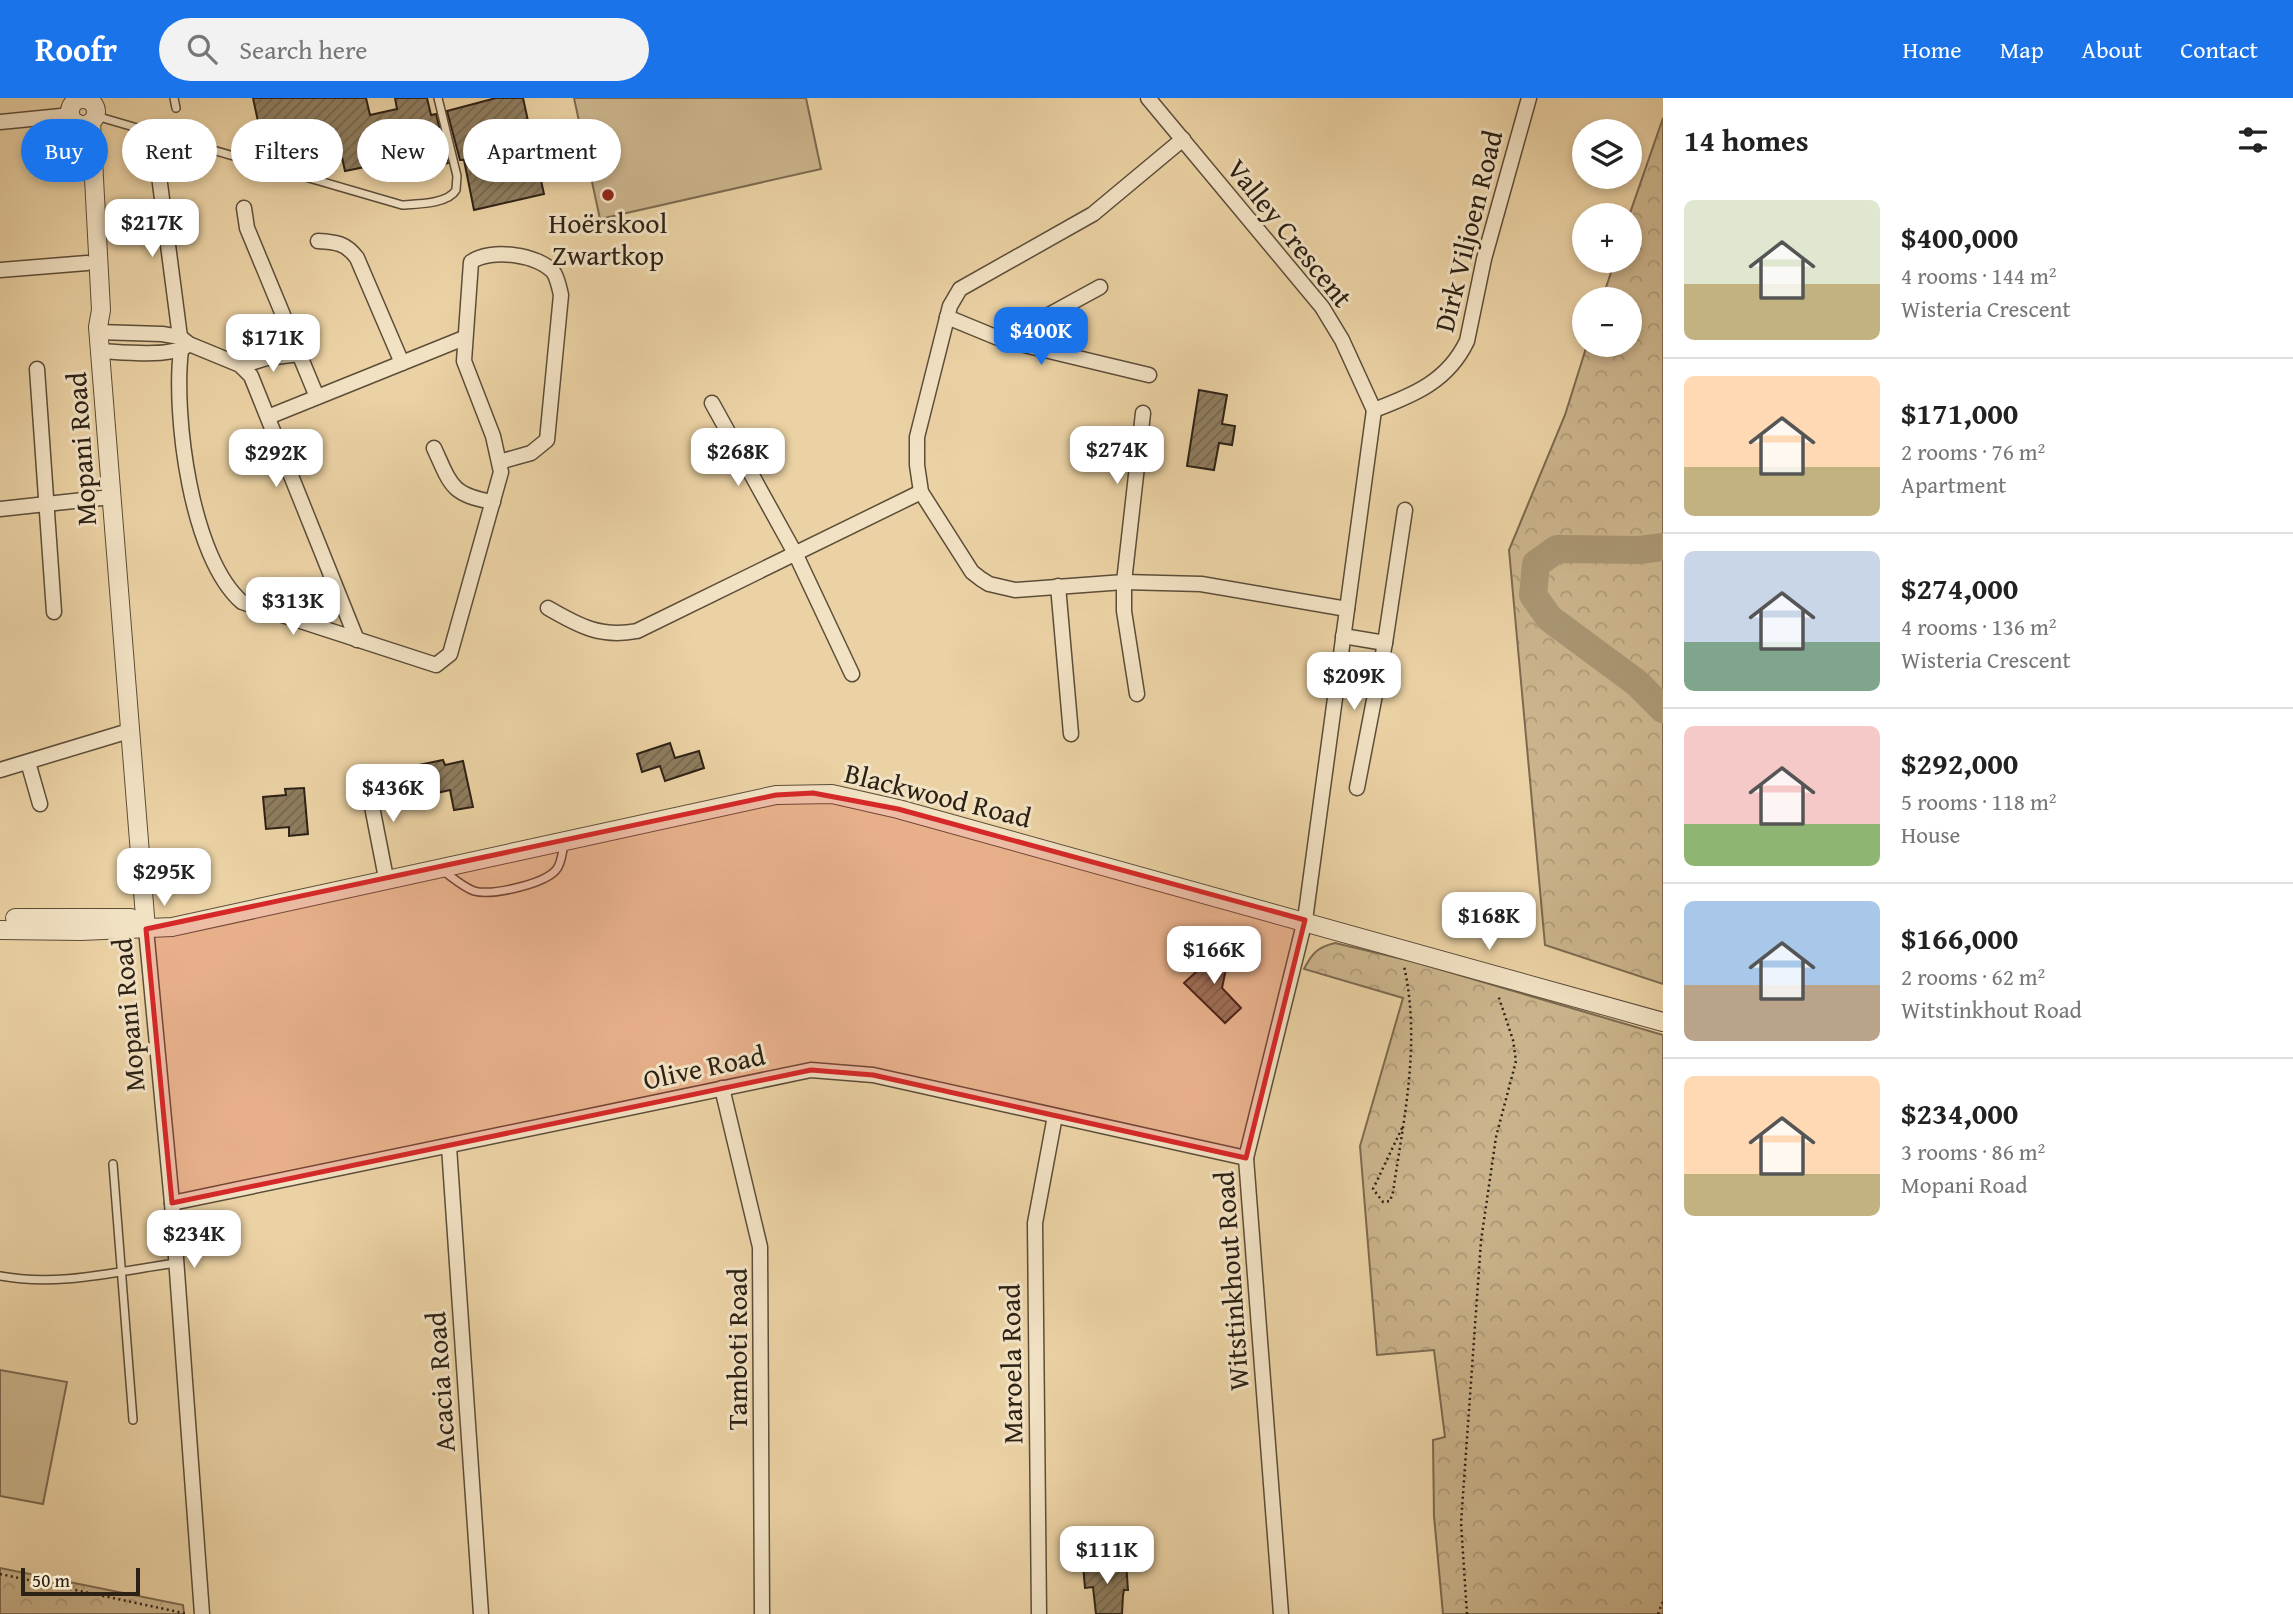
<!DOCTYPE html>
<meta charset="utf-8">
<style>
body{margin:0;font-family:"Gentium Book Plus",serif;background:#f2f2f2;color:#222;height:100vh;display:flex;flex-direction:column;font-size:26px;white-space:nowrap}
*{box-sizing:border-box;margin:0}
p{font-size:23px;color:#767676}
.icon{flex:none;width:38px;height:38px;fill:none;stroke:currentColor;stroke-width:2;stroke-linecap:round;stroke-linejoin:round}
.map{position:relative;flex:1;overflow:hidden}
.panel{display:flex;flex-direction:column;background:#fff;width:630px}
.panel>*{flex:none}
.banner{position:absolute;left:21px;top:21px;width:665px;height:63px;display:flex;gap:14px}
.buttons{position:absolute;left:1572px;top:21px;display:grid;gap:14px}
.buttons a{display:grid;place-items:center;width:70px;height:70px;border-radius:50%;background:#fff;box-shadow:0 4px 10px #0003;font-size:35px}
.scale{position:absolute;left:21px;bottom:18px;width:119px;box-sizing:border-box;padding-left:7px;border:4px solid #2c2115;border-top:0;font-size:19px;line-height:24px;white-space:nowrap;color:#2c2115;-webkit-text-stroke:5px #f2e2c4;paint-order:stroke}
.price{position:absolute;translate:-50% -60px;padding:0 16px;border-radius:14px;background:#fff;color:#222;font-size:23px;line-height:46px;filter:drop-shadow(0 2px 4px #0008)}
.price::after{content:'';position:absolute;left:50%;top:42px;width:21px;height:16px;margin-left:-10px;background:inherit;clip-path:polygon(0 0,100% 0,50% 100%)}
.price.selected{background:#1a73e8;color:#fff}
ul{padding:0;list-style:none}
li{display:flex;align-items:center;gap:21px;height:175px;padding:0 21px}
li+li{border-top:2px solid #e0e0e0}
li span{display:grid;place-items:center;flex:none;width:196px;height:140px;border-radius:10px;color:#555}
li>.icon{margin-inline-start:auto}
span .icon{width:84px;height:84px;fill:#fffc;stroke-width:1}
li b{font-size:30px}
h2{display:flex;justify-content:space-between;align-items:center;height:84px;padding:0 21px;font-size:30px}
.tag{padding:0 24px;border-radius:32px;background:#fff;box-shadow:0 4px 10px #0003;font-size:24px;line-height:63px}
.tag.selected{background:#1a73e8;color:#fff}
header{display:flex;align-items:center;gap:42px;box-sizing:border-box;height:98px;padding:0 35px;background:#1a73e8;color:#fff}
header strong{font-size:33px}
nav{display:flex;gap:38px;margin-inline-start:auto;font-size:24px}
.search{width:490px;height:63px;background:#f2f2f2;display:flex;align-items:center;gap:18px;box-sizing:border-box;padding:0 24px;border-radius:38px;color:#767676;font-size:26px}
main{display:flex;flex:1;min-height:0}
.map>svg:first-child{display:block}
</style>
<header>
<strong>Roofr</strong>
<div class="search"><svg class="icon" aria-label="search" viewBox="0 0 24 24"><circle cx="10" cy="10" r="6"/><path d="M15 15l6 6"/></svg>Search here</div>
<nav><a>Home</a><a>Map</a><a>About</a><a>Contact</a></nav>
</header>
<main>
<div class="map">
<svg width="1663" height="1516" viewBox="0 0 1663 1516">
<defs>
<pattern id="park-crowns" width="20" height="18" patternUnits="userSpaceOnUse" patternTransform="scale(1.75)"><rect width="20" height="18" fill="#cbb48c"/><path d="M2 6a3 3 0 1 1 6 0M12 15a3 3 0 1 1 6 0" fill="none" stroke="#ae9a78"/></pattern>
<pattern id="building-hatch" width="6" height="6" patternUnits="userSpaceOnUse" patternTransform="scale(1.75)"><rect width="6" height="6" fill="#8f7d5f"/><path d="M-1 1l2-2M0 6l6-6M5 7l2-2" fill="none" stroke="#75664d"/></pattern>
</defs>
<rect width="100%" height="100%" fill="#ebd2a4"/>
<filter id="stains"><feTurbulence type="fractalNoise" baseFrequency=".00286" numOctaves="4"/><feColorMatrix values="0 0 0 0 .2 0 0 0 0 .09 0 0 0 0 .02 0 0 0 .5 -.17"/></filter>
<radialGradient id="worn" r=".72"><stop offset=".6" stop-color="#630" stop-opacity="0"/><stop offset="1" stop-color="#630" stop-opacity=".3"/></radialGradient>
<!-- green -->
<g fill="#cbb48c" stroke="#7c6a50" stroke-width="2">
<path d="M574,0H806L821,71L600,121Z"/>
<path d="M0,1272L67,1284L43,1406L0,1398Z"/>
</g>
<!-- park -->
<g fill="url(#park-crowns)" stroke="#7c6a50" stroke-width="2">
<path d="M1663,20V886L1545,847L1509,452L1565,317L1587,247H1629V201H1602L1615,163H1629V118Z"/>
<path d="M1335,845L1415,864L1663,937V1516H1443L1434,1418L1433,1342L1445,1339L1434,1252L1377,1257L1360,1048L1403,900L1304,871C1312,855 1318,849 1335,845Z"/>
<path d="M0,1470L183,1507L184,1516H0Z"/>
</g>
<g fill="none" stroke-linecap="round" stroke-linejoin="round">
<!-- river -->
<path stroke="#aa9673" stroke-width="28" d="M1663,449L1640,452L1557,451L1536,466L1533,497L1549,520L1637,585L1663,611"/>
</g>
<!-- building -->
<g fill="url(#building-hatch)" stroke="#2c2115" stroke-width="2">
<path d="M253,0H366L370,17L397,11L395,0H427L431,17L436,16L448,65L412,74L409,60L345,73L341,55L308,65L302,39L264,52Z"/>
<path d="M496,0H523L544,96L474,112L464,62H460L447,13Z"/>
<path d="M1199,292L1227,297L1222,326L1235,328L1232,347L1219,345L1214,372L1187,368Z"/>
<path d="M670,645L675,660L699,653L704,670L665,683L660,668L642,674L637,656Z"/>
<path d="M443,662L445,667L463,663L473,709L454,712L450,692L420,699L414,668Z"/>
<path d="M304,690L308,736L289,738V729L266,731L263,699L286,697L285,691Z"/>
<path d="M1212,851L1229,856L1222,890L1241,910L1225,925L1184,885L1208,863Z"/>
<path d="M1126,1464L1128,1492H1124L1123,1497L1122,1516H1096L1093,1489L1085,1490L1083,1467Z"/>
</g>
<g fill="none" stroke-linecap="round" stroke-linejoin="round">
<!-- service casing -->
<g stroke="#5c4d39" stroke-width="10">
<g id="service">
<path d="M174,0L176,10"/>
<path d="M96,18L402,107C417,106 448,106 456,92L457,78L438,0"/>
<path d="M442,772C452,779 463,789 474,793C492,798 544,786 556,772C562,765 562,754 564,746"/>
<path d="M113,1066L133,1322"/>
<path d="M0,1178C59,1189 118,1173 176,1165"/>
</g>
</g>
<!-- minor casing -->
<g stroke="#5c4d39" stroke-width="17">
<g id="minor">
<path d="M1148,0L1322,209L1342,242L1374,312"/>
<path d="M0,24L71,17"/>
<path d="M1183,41L1093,116L960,191L950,208L917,339V367L921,394L972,474L981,481L989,486L1015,492L1124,484L1201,486L1347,511"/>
<path d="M159,78L180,239"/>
<path d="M244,110L247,130L317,299"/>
<path d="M318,143C336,144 346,145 357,160L402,265"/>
<path d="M0,172L87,165"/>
<path d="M947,219L1003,242L1149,277"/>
<path d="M98,234L162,236L180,239L189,246L240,267L251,278L357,542"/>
<path d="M1003,242L1100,189"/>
<path d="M181,252C173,317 191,460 242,504L436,567L450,556L501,374L493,338L464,263L471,164C490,150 539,156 554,175C558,182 559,189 561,197L547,342L531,355L499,364"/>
<path d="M100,253C122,254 171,260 188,247"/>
<path d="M241,268L267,260L299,256"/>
<path d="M37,271L54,514"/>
<path d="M712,305L796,457L852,576"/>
<path d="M1374,312C1414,297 1448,283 1467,243L1484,161L1529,0"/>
<path d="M268,319L464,240"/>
<path d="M434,350C451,387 451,397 493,404"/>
<path d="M0,411L111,399"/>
<path d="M1058,488L1071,636"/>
<path d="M548,510C579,528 601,540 637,533L921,394"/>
<path d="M1343,538L1385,545L1405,412"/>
<path d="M1137,596L1124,513V484L1143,315"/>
<path d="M28,664L40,706"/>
<path d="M0,672L129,633"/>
<path d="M366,678L386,780"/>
<path d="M1357,690L1385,545"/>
<path d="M146,831L172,1105L202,1516"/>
<path d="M722,990L760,1149L762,1516"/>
<path d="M449,1049L481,1516"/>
<path d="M172,1105L811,972L873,977L1246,1060"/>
<path d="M1039,1516L1035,1125L1055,1018"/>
<path d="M1281,1516L1246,1060L1305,822L1374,312"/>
</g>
</g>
<!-- tertiary casing -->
<g stroke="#5c4d39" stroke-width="20">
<g id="tertiary">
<circle cx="83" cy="14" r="13"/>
<path d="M91,24L101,212L98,229L146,831"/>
<path d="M78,26L81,73"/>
<path d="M15,820H131"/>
<path d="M0,832L81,833L172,829L776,697L832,696L898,711L1663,924"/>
</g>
</g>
<!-- path -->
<g stroke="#2c2115" stroke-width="2.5" stroke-dasharray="2 3.5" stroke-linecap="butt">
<path d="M1402,1030L1373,1091L1383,1104L1390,1103L1393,1094C1404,1019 1421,944 1404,868"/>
<path d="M0,1476L188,1516"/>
<path d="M1467,1516L1461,1425L1481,1143L1496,1039L1516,963L1513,942L1498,897"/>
<path d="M1658,1516L1663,1503"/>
</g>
<!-- service -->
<use href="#service" stroke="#f2e2c4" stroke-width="7"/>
<!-- minor -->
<use href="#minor" stroke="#f2e2c4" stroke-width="14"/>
<!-- tertiary -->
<use href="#tertiary" stroke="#f2e2c4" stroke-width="18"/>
</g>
<!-- marked area -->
<path fill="#d62828" fill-opacity="0.2" stroke="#d62828" stroke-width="5" stroke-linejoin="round" d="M813,695L898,711L1305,822L1246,1060L873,977L811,972L172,1105L146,831L776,697Z"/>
<!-- markers -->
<circle fill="#8f2418" stroke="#f2e2c4" stroke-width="2.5" cx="608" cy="97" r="7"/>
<g text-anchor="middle" stroke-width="6" stroke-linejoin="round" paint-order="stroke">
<!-- poi labels -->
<g font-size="28" fill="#2c2115" stroke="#f2e2c4">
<text x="608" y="135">Hoërskool<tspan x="608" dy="32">Zwartkop</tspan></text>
</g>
<!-- street labels -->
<g font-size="28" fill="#2c2115" stroke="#f2e2c4">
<text transform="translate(1468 133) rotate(-76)" y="10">Dirk Viljoen Road</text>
<text transform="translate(1290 135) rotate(51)" y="10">Valley Crescent</text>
<text transform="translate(81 351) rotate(-94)" y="10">Mopani Road</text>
<text transform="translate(938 697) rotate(14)" y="10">Blackwood Road</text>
<text transform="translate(128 917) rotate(-95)" y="10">Mopani Road</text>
<text transform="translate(704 969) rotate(-12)" y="10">Olive Road</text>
<text transform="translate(1231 1183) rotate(-94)" y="10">Witstinkhout Road</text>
<text transform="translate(737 1251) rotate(-90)" y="10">Tamboti Road</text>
<text transform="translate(1011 1266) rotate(-91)" y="10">Maroela Road</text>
<text transform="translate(440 1284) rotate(-94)" y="10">Acacia Road</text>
</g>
</g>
<rect width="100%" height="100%" filter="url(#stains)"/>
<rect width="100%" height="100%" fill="url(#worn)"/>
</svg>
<div class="buttons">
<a><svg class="icon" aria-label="layers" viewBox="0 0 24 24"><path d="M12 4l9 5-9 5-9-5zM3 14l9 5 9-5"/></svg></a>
<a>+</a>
<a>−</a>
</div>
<div class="scale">50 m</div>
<b class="price" style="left:152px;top:161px">$217K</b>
<b class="price selected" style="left:1041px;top:269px">$400K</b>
<b class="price" style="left:273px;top:276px">$171K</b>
<b class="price" style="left:1117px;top:388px">$274K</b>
<b class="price" style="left:738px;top:390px">$268K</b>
<b class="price" style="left:276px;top:391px">$292K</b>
<b class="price" style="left:293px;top:539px">$313K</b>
<b class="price" style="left:1354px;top:614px">$209K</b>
<b class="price" style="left:393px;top:726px">$436K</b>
<b class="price" style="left:164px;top:810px">$295K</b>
<b class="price" style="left:1489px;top:854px">$168K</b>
<b class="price" style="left:1214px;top:888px">$166K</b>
<b class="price" style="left:194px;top:1172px">$234K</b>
<b class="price" style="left:1107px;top:1488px">$111K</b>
<div class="banner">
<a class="tag selected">Buy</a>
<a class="tag">Rent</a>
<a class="tag">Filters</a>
<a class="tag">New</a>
<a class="tag">Apartment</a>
</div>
</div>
<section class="panel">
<h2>14 homes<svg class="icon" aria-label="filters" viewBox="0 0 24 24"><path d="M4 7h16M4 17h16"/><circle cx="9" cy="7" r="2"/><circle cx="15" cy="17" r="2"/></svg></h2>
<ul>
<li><span style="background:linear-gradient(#dfe7d0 60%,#c2b280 0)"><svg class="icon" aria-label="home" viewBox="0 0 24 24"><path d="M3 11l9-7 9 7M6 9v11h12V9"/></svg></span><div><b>$400,000</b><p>4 rooms · 144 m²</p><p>Wisteria Crescent</p></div></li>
<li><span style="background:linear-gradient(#ffd9b3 65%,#c2b280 0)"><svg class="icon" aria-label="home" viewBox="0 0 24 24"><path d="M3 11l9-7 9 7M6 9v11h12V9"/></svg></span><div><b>$171,000</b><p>2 rooms · 76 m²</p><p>Apartment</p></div></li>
<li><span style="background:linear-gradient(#c9d6e8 65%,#7fa58c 0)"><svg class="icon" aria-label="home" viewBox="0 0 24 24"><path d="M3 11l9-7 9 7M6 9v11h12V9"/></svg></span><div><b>$274,000</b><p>4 rooms · 136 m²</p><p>Wisteria Crescent</p></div></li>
<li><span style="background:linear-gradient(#f6c9c9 70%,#8fb573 0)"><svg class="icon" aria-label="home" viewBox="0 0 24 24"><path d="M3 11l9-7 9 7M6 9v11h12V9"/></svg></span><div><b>$292,000</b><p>5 rooms · 118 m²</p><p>House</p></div></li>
<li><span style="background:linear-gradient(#a9c7e8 60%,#b9a48a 0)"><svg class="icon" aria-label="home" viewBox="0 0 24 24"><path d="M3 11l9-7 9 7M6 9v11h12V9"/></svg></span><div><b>$166,000</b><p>2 rooms · 62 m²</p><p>Witstinkhout Road</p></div></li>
<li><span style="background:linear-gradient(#ffd9b3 70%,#c2b280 0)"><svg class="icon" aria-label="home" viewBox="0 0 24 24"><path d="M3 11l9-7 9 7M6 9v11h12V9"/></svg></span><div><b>$234,000</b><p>3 rooms · 86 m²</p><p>Mopani Road</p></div></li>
</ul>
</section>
</main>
